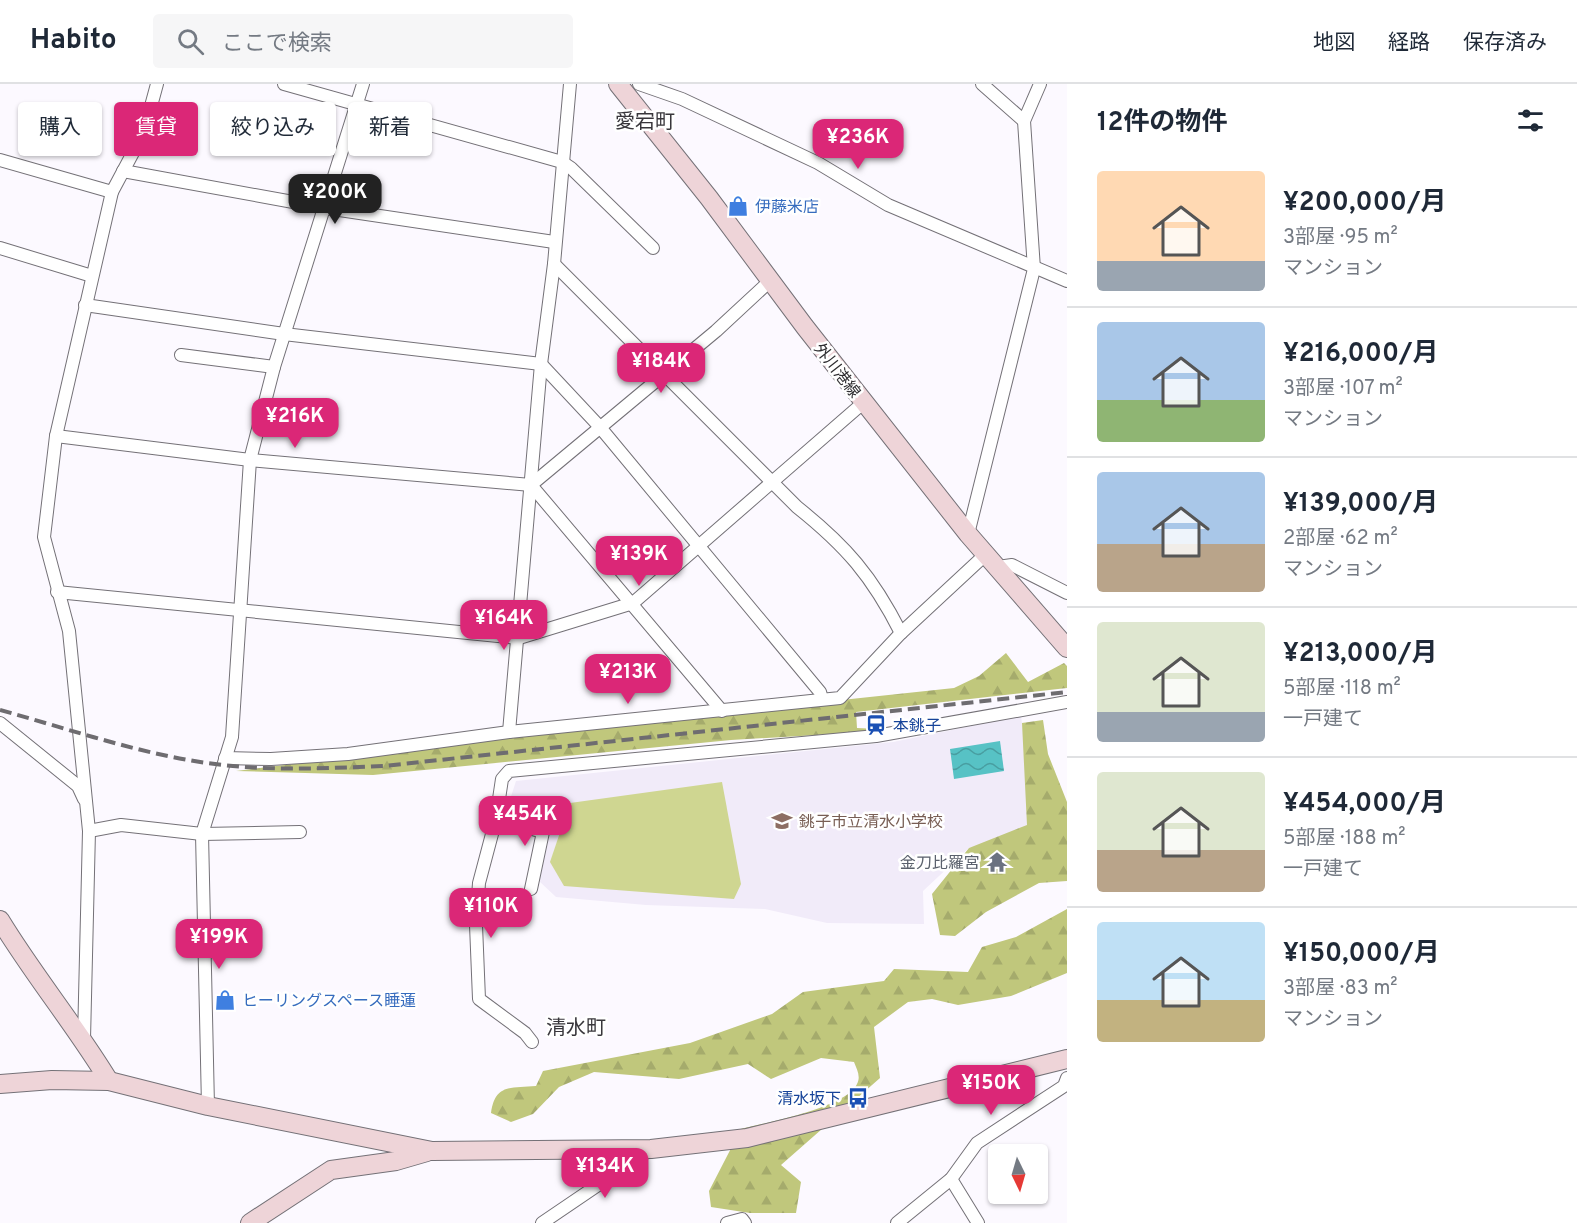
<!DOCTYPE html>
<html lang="ja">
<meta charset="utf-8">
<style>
body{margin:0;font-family:Overpass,"Noto Sans JP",sans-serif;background:#f6f6f7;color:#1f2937;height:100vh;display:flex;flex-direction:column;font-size:22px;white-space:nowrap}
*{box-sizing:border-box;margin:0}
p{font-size:20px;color:#747a83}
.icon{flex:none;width:33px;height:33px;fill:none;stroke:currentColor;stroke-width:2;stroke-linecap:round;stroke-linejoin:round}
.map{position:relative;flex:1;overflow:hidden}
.drawer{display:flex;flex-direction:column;background:#fff;width:510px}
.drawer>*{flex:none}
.hud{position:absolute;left:18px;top:18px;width:570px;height:54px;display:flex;gap:12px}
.needle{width:39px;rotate:175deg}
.fabs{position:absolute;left:988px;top:1060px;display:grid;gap:12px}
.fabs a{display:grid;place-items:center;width:60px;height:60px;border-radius:6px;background:#fff;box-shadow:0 2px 4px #0004;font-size:30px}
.price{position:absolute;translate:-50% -51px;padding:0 14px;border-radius:12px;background:#db2777;color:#fff;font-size:20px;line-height:39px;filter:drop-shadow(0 2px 3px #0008)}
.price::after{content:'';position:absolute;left:50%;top:36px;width:18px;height:14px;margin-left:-9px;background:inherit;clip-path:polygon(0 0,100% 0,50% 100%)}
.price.on{background:#222;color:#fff}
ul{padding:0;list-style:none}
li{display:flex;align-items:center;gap:18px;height:150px;padding:0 30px}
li+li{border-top:2px solid #e0e1e3}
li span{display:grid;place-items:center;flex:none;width:168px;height:120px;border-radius:6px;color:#555}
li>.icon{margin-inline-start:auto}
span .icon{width:72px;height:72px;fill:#fffc;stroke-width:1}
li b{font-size:26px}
h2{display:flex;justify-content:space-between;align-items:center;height:72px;padding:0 30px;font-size:26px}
.chip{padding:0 21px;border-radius:6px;background:#fff;box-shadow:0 2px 4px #0004;font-size:21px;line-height:54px}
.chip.on{background:#db2777;color:#fff}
header{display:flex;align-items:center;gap:36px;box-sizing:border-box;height:84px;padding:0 30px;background:#fff;border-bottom:2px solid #e0e1e3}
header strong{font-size:28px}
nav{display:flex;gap:33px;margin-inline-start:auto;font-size:21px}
.search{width:420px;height:54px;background:#f6f6f7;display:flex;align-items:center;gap:15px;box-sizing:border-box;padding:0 21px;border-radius:6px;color:#747a83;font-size:22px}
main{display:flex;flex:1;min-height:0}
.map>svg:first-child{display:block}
</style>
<header>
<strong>Habito</strong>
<div class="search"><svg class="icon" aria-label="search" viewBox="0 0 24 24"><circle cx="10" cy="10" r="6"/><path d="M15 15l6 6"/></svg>ここで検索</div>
<nav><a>地図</a><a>経路</a><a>保存済み</a></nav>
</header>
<main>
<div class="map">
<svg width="1067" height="1139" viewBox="0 0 1067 1139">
<defs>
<pattern id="forest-firs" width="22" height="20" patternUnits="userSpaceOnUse" patternTransform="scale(1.5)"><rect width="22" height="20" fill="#c0c77c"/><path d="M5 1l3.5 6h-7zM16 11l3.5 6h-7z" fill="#a5ab6c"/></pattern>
<pattern id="water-waves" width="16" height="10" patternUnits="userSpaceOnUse" patternTransform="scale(1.5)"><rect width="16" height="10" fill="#57c2c5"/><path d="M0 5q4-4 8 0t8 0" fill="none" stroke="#489ea1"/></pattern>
</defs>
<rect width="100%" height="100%" fill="#fcf9ff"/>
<!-- built -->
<path fill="#f1ebf9" d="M1021,632L1037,745L969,764L923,807L924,840L827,839L765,825L646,821L556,813L539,797L552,742L505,731L516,697L893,658Z"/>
<!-- forest -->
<g fill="url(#forest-firs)">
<path d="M1006,569L1028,598L1064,579L1067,582V604L856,628L857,644L879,645L851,649L731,656L373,691L236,687L599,642L954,604L979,592Z"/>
<path d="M1043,636L1048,670L1067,718V797L1039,799L986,828L955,852L940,851L932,810L969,764L1027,741L1022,639Z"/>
<path d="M1067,825V889L1011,912L958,921L932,915L908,918L874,943L880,994L781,1081L801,1098L796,1129H750L711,1123L709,1107L741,1045C765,1039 848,1023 857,1000C861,992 857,986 854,978L821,974L771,995L748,980L679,995L594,988L559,1003L533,1030L511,1038L491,1029C495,1000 511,1004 536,1002L543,987L690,959L772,930L803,908L884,897L894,885L968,888L982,863L1016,853Z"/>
</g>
<!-- pitch -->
<path fill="#cfd691" d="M722,698L741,800L734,815L564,802L550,778L570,719Z"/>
<!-- water -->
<path fill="url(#water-waves)" d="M1000,657L1004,687L954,695L950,665Z"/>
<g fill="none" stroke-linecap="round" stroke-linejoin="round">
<!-- street casing -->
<g stroke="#747177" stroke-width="14">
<g id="street">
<path d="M284,0L562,78L571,84L653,164"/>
<path d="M639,0L682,15L818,79L888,121L1067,197"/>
<path d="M982,0L1024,37"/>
<path d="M0,76L112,108"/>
<path d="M123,87L326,124L554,158"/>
<path d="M0,164L92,192"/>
<path d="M554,180L797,423C846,462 872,492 901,549"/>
<path d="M85,221L284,250L541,280L599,342L820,608L822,615"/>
<path d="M181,271L274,283"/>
<path d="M56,352L250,376L531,401L722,627"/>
<path d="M531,401L716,247L771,196"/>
<path d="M968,450L1034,185L1024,37L1040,0"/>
<path d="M998,483L1012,481L1067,509"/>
<path d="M57,508L519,554L633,519L863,319"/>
<path d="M0,639L78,702L84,715"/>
<path d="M509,648L541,280L554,180L570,0"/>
<path d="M225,674L271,675L348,670L509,648L840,614L901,549L985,471"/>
<path d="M496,735L543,748L531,805"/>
<path d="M89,747L121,741L202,750L300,748"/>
<path d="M84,955L89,747L69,547L44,453L56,352L112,108L144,48L157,0"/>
<path d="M532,958L525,949L479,915L476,841L479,799L496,735L502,695L509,687L876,652L1067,618"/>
<path d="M208,1022L202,750L232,653L250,376L274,283L363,0"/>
<path d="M951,1095L978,1139"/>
<path d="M542,1139L651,1065"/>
<path d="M727,1139L742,1135L745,1139"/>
<path d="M897,1139L951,1095L977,1059L1064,1002L1067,994"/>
</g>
</g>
<!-- secondary casing -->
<g stroke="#747177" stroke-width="20">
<g id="secondary">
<path d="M618,0L709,114L805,243L968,450L1067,564"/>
<path d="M0,836C34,892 75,941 109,997"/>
<path d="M0,1000L52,996L109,997L208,1022L432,1067L651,1065L747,1054L1067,975"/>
<path d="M250,1139L331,1086L396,1077L427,1068"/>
</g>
</g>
<!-- street -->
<use href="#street" stroke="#fff" stroke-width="12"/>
<!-- secondary -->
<use href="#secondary" stroke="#eed4d8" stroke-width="18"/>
<!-- rail -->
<path stroke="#6e6c70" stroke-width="4" stroke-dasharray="12 6" stroke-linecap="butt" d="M0,626C73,646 148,673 223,681C276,687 331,684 384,682L1067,608"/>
</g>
<!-- icons -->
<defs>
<g id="shop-bare" transform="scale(1.62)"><path d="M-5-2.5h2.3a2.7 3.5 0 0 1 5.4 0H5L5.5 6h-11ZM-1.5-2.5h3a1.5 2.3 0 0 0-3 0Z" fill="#3f7fe0" stroke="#fff" stroke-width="2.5" paint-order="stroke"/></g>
<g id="station-bare" transform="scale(1.62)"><path d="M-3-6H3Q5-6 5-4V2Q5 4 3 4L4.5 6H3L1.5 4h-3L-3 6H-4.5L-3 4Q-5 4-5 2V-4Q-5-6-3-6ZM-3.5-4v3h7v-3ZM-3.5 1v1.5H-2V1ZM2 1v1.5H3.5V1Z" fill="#1a4fb4" stroke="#fff" stroke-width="2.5" paint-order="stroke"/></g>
<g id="school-bare" transform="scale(1.62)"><path d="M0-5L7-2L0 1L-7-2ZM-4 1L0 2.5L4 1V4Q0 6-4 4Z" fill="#8d6e63" stroke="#fff" stroke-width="2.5" paint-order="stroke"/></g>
<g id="temple-bare" transform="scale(1.62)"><path d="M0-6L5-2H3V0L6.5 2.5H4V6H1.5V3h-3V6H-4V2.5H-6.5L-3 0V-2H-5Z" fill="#6b7280" stroke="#fff" stroke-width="2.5" paint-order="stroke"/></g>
<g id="bus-bare" transform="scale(1.62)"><path d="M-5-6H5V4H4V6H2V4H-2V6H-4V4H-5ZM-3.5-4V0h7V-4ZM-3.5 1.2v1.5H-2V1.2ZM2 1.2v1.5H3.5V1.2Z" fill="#1a4fb4" stroke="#fff" stroke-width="2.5" paint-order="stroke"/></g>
</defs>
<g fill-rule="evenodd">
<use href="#shop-bare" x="738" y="122"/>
<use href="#station-bare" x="876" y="641"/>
<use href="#school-bare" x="782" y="737"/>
<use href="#temple-bare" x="997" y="778"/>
<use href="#shop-bare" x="225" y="916"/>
<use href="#bus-bare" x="858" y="1014"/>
</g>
<g text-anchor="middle" stroke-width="5" stroke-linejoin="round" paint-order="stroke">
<!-- shop labels -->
<g font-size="16" fill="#366cbe" stroke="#fff" text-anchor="start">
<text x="755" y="128">伊藤米店</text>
<text x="242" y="922">ヒーリングスペース睡蓮</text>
</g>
<!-- street labels -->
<g font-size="16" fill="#2f2e31" stroke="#fff">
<text transform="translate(838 286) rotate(52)" y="6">外川港線</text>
</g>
<!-- transit labels -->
<g font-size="16" fill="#164399" stroke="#fff" text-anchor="start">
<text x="893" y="647">本銚子</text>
<text x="841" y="1020" text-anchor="end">清水坂下</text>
</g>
<!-- education labels -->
<g font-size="16" fill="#785e54" stroke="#fff" text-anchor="start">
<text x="799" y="743">銚子市立清水小学校</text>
</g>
<!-- worship labels -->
<g font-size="16" fill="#5b616d" stroke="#fff" text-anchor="end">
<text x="980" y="784">金刀比羅宮</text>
</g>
<!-- quarter labels -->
<g font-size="20" fill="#38363b" stroke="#fff">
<text x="645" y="44">愛宕町</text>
<text x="576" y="950">清水町</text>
</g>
</g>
</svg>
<div class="fabs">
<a><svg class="needle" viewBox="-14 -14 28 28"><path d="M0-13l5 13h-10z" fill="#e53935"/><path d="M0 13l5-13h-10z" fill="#747a83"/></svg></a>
</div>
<b class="price" style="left:858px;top:86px">¥236K</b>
<b class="price on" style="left:335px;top:141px">¥200K</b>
<b class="price" style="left:661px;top:310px">¥184K</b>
<b class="price" style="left:295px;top:365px">¥216K</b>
<b class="price" style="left:639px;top:503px">¥139K</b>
<b class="price" style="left:504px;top:567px">¥164K</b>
<b class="price" style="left:628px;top:621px">¥213K</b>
<b class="price" style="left:525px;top:763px">¥454K</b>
<b class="price" style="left:491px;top:855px">¥110K</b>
<b class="price" style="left:219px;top:886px">¥199K</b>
<b class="price" style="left:991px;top:1032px">¥150K</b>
<b class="price" style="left:605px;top:1115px">¥134K</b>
<div class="hud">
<a class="chip">購入</a>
<a class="chip on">賃貸</a>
<a class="chip">絞り込み</a>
<a class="chip">新着</a>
</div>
</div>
<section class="drawer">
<h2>12件の物件<svg class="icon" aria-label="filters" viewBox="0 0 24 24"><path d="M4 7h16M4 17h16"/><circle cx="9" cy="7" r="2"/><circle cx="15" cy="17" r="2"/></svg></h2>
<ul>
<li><span style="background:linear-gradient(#ffd9b3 75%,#9aa5b1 0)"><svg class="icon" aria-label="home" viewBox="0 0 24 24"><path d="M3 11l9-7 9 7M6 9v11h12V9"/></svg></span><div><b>¥200,000/月</b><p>3部屋 · 95 m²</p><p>マンション</p></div></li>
<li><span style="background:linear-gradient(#a9c7e8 65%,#8fb573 0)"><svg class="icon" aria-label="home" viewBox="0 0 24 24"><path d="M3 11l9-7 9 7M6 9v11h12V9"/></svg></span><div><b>¥216,000/月</b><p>3部屋 · 107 m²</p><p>マンション</p></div></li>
<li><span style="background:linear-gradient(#a9c7e8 60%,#b9a48a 0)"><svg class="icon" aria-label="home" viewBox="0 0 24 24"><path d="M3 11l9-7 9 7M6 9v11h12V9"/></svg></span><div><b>¥139,000/月</b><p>2部屋 · 62 m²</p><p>マンション</p></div></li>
<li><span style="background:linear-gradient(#dfe7d0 75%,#9aa5b1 0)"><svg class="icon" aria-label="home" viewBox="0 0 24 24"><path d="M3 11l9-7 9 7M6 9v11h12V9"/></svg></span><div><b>¥213,000/月</b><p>5部屋 · 118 m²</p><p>一戸建て</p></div></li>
<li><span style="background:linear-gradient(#dfe7d0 65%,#b9a48a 0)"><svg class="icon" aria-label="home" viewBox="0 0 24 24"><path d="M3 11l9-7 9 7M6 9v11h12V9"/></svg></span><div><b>¥454,000/月</b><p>5部屋 · 188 m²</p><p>一戸建て</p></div></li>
<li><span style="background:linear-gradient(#bfe0f5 65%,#c2b280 0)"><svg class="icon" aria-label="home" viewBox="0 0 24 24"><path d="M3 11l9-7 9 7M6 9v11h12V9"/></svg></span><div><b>¥150,000/月</b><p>3部屋 · 83 m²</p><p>マンション</p></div></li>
</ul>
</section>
</main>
